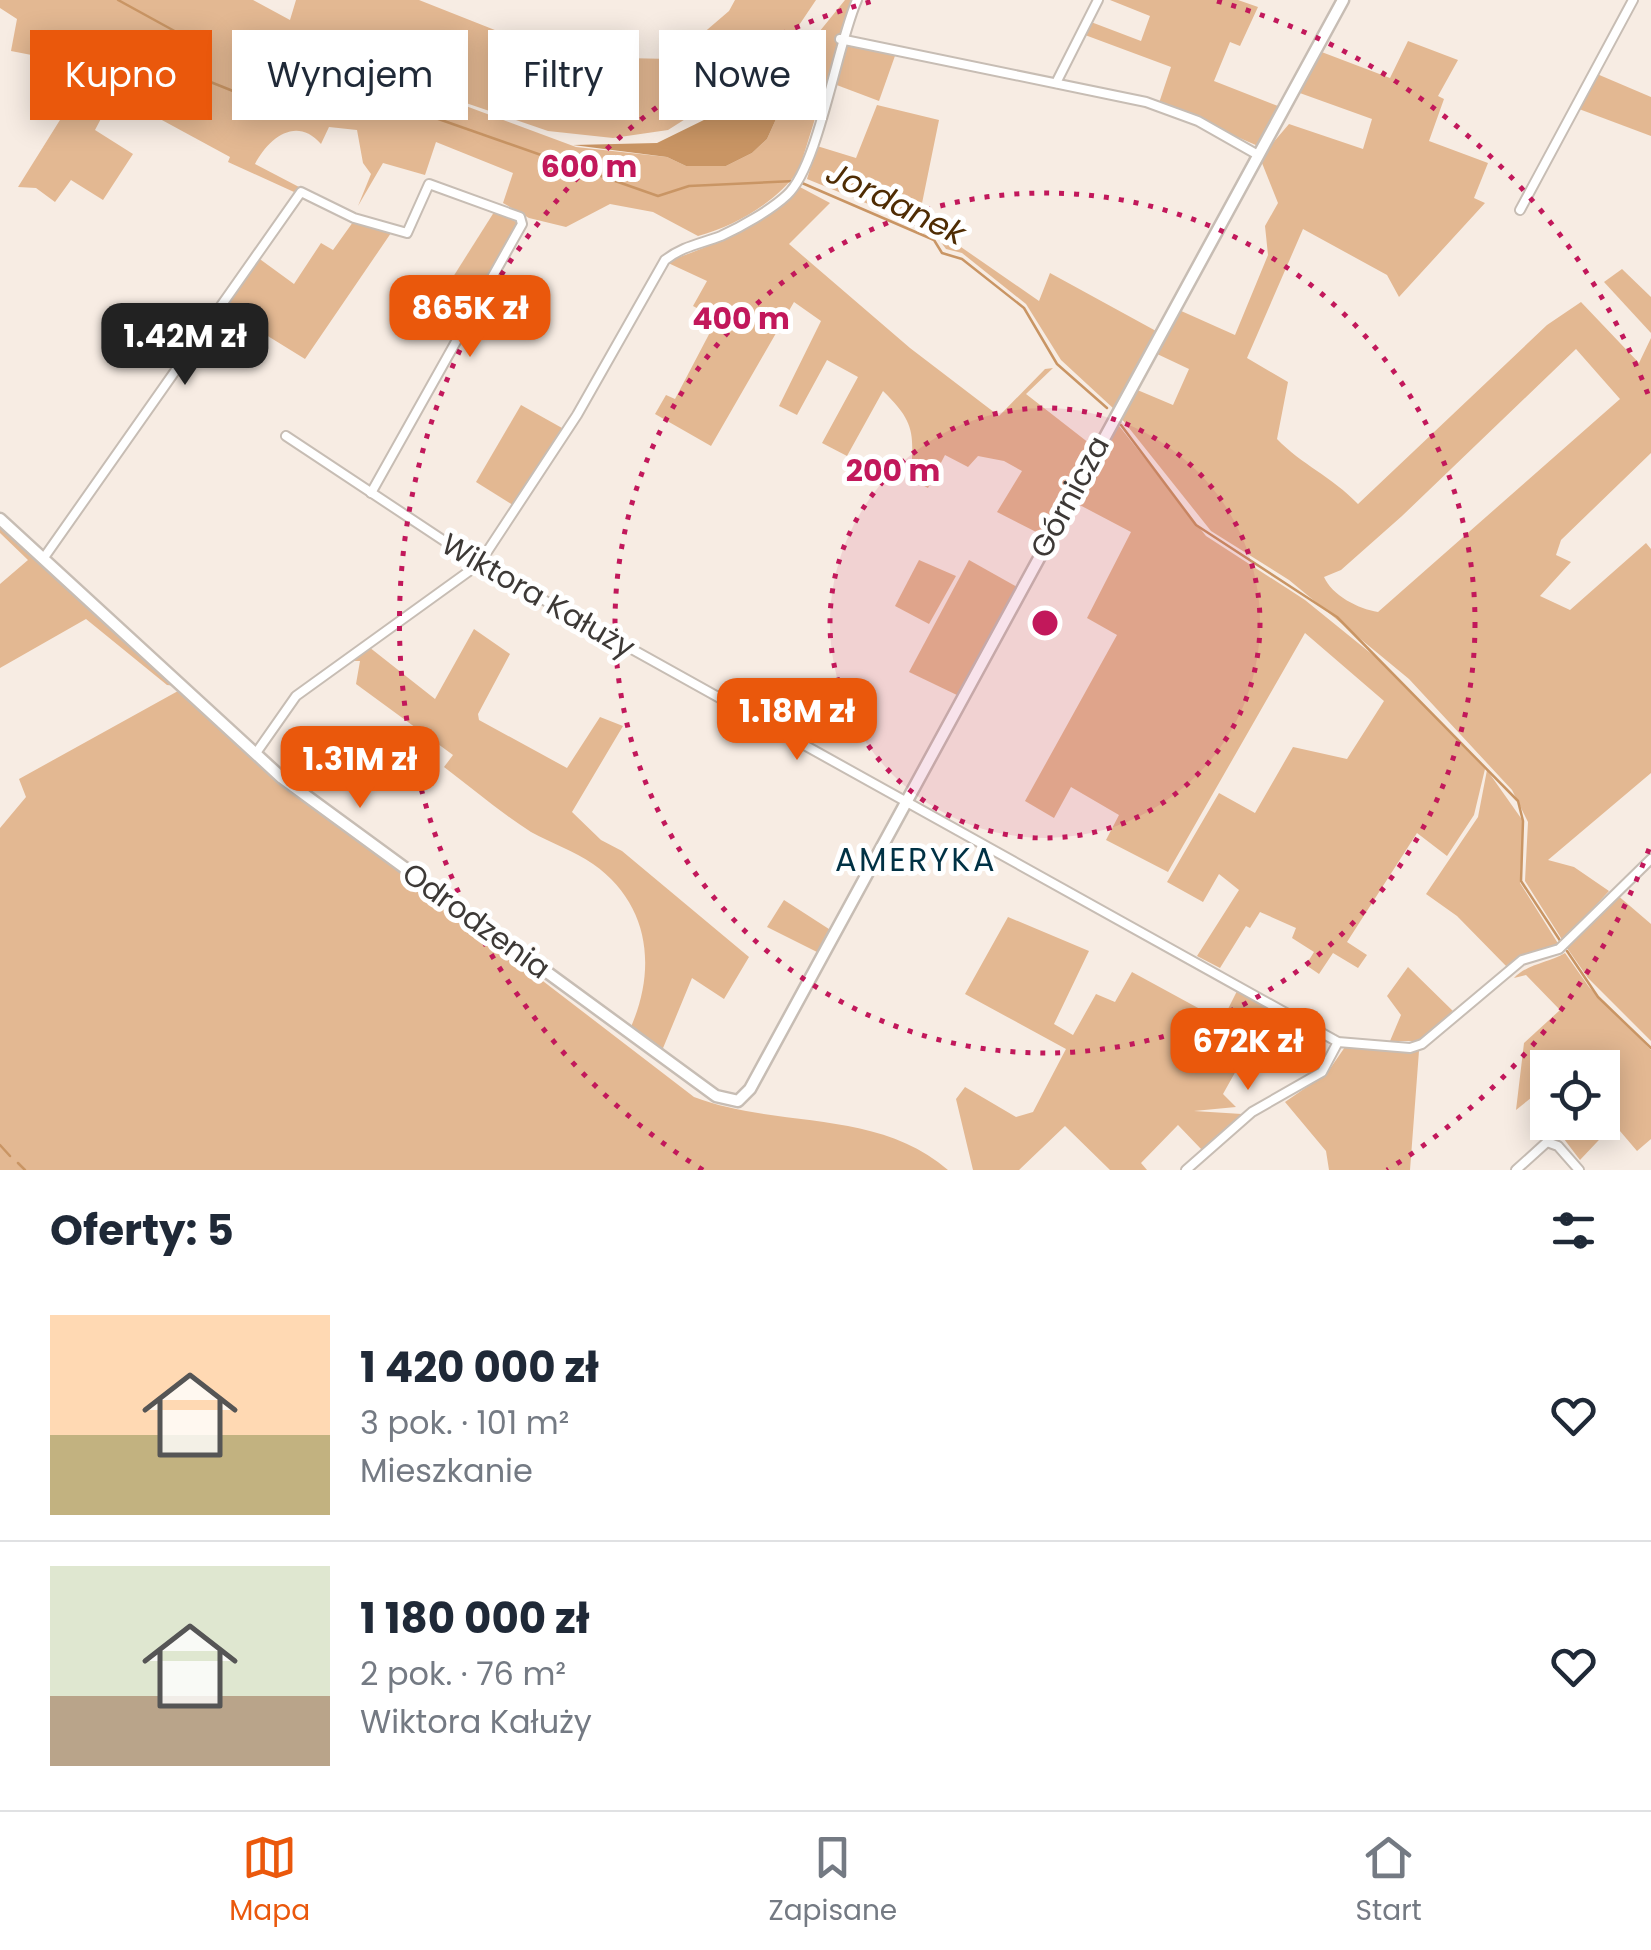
<!DOCTYPE html>
<html lang="pl">
<meta charset="utf-8">
<style>
body{margin:0;font-family:Poppins,sans-serif;background:#f6f6f7;color:#1f2937;height:100vh;display:flex;flex-direction:column;font-size:38px;white-space:nowrap}
*{box-sizing:border-box;margin:0}
p{font-size:32px;color:#747a83}
.icon{flex:none;width:55px;height:55px;fill:none;stroke:currentColor;stroke-width:2;stroke-linecap:round;stroke-linejoin:round}
.map{position:relative;height:1170px;overflow:hidden}
.panel{display:flex;flex-direction:column;background:#fff;flex:1}
.panel>*{flex:none}
.guide{position:absolute;left:30px;top:30px;width:1000px;height:90px;display:flex;gap:20px}
.tools{position:absolute;left:1530px;top:1050px;display:grid;gap:20px}
.tools a{display:grid;place-items:center;width:90px;height:90px;border-radius:0px;background:#fff;box-shadow:0 5px 25px #0003;font-size:50px}
.price{position:absolute;translate:-50% -85px;padding:0 22px;border-radius:20px;background:#ea580c;color:#fff;font-size:32px;line-height:65px;filter:drop-shadow(0 2px 5px #0008)}
.price::after{content:'';position:absolute;left:50%;top:60px;width:30px;height:22px;margin-left:-15px;background:inherit;clip-path:polygon(0 0,100% 0,50% 100%)}
.price.active{background:#222;color:#fff}
ul{padding:0;list-style:none}
li{display:flex;align-items:center;gap:30px;height:250px;padding:0 50px}
li+li{border-top:2px solid #e0e1e3}
li span{display:grid;place-items:center;flex:none;width:280px;height:200px;border-radius:0px;color:#555}
li>.icon{margin-inline-start:auto}
span .icon{width:120px;height:120px;fill:#fffc;stroke-width:1}
li b{font-size:42px}
h2{display:flex;justify-content:space-between;align-items:center;height:120px;padding:0 50px;font-size:42px}
.pill{padding:0 35px;border-radius:0px;background:#fff;box-shadow:0 5px 25px #0003;font-size:35px;line-height:90px}
.pill.active{background:#ea580c;color:#fff}
.tab-bar{display:flex;justify-content:space-around;align-items:center;height:140px;border-top:2px solid #e0e1e3;background:#fff;font-size:28px;color:#747a83}
.tab-bar a{display:grid;justify-items:center;gap:5px}
.tab-bar .active{color:#ea580c}
.map>svg:first-child{display:block}
</style>
<div class="map">
<svg width="1651" height="1170" viewBox="0 0 1651 1170">
<rect width="100%" height="100%" fill="#f7ece3"/>
<!-- green -->
<g fill="#e3b892" fill-rule="evenodd">
<path d="M0,0H253L290,20L296,0H419L520,40L622,58L673,59L729,11L735,0H816L783,49L758,73L668,130L613,138L548,131L372,71L576,147L667,157L686,166H726L752,153L767,139L811,42L845,0H852L799,170C776,202 736,226 698,236L653,212L610,204L566,227L529,218L503,203L513,173L436,142L425,175L383,163L358,206L371,174L363,163L357,130L329,127L321,144C296,115 268,139 255,164L299,187L294,192L228,162L230,157L114,94L95,130L133,154L103,200L71,180L55,202L36,188L18,187L85,80L52,59L11,51L17,19L0,8Z"/>
<path d="M1110,0H1238L1258,7L1240,46L1230,42L1214,81L1278,106L1258,146L1159,103L1171,67L1085,35L1091,22L1141,41L1150,16Z"/>
<path d="M1408,41L1458,60L1438,96L1444,99L1429,141L1488,163L1474,198L1485,203L1399,297L1387,275L1303,229L1247,358L1288,382L1277,439C1302,465 1331,476 1358,504L1547,325L1581,302L1639,363L1651,338V453L1561,540L1556,555L1571,562L1540,596L1570,610L1646,543L1651,549V773L1548,860L1574,867L1609,891L1563,941L1525,881L1528,822L1512,790L1409,679L1289,580L1211,531L1121,418L1135,389L1173,405L1189,369L1155,353L1179,310L1235,335L1268,255L1265,226L1278,203L1260,158L1289,124L1363,149L1372,119L1297,92L1319,51L1390,78ZM1576,349L1620,399L1378,612C1358,609 1332,595 1324,577L1341,570L1402,516Z"/>
<path d="M849,44L896,53L879,101L834,84L844,47Z"/>
<path d="M1597,74L1651,97V136L1579,109Z"/>
<path d="M877,105L939,120L919,218L1039,301L1050,273L1156,331L1114,409L1061,360L1026,304L962,253L946,249L937,237L883,210L807,179L817,146L856,158Z"/>
<path d="M798,186L830,203L789,244L910,348L999,416L1045,369L1053,368L1026,394L1094,447L1046,537L997,512L1022,471L1004,461L978,456L968,467L945,455L928,488L911,479C913,434 917,424 883,391L847,456L822,443L858,377L827,360L797,415L779,406L821,321L794,302L711,446L655,414L666,395L675,399L717,319L693,306L707,281L666,262C702,249 779,221 798,186Z"/>
<path d="M496,209L519,224L482,293L453,277Z"/>
<path d="M353,222L391,233L305,359L221,307L257,257L294,284L321,243L333,250Z"/>
<path d="M1622,269L1651,297V333L1604,282Z"/>
<path d="M521,405L562,428L513,505L476,482Z"/>
<path d="M1116,422L1206,536L1305,600L1384,664L1485,769L1474,815L1447,856L1417,833L1347,942L1367,955L1358,968L1333,953L1319,974L1306,965L1314,952L1292,938L1296,928L1260,912L1250,928L1246,926L1220,968L1197,956L1239,890L1219,874L1203,902L1167,882L1219,793L1255,813L1293,747L1347,759L1384,701L1305,633L1168,872L1106,840L1119,815L1071,787L1054,818L1025,801L1117,635L1087,618L1131,532L1074,502Z"/>
<path d="M0,526L176,686L167,685L86,619L0,668V584L28,560L0,533Z"/>
<path d="M919,560L956,576L929,624L895,606Z"/>
<path d="M969,560L1019,588L959,696L909,672Z"/>
<path d="M474,629L510,654L478,714L479,720L567,768L600,717L623,726L572,812L601,840L622,851L749,957L724,999L692,978L661,1053L630,1029C657,969 650,904 593,864C574,851 551,843 531,832C501,813 472,788 444,767L453,755L356,684L360,661H350L369,647L435,699Z"/>
<path d="M178,691L249,751L242,750L694,1097C778,1129 877,1108 948,1170H0V828L26,797L19,779Z"/>
<path d="M1487,770L1523,821L1520,883L1559,945L1524,954L1507,967L1457,916L1426,894L1478,817Z"/>
<path d="M1616,894L1651,924V1041L1588,978L1567,948Z"/>
<path d="M784,900L832,931L821,954L767,927Z"/>
<path d="M1008,917L1089,951L1054,1024L1073,1035L1096,994L1115,1002L1132,972L1222,1021L1237,991L1270,1010L1223,1094L1236,1107L1194,1111L1242,1114L1202,1150L1178,1125L1141,1163L1147,1170H1110L1065,1126L1019,1170H973L956,1099L965,1087L1016,1117L1033,1112L1066,1049L965,994Z"/>
<path d="M1565,953L1589,987L1651,1050V1139L1637,1151L1614,1124L1580,1160L1564,1139L1578,1123L1602,1122V1068H1548L1547,1085L1516,1110L1524,1043L1560,1010L1526,975L1514,978C1527,964 1548,963 1565,953Z"/>
<path d="M1408,967L1456,1014L1421,1041H1390L1401,1015L1387,996Z"/>
<path d="M1345,1047L1419,1051L1410,1170H1329L1326,1151L1285,1102L1327,1073Z"/>
</g>
<!-- water -->
<path fill="#c99564" d="M811,42L767,139L752,153L726,166H686L667,157L573,145L657,143L712,116Z"/>
<g fill="none" stroke-linecap="round" stroke-linejoin="round">
<!-- stream -->
<g stroke="#c99564" stroke-width="2.5">
<path d="M118,0L180,34L208,81L243,95L278,101L390,102L658,196L689,186L794,181"/>
<path d="M802,183L934,240L942,253L962,259L1024,308L1057,364L1107,408"/>
<path d="M1121,425L1196,525L1337,617L1518,801L1523,821L1521,881L1561,942"/>
<path d="M1567,951L1598,997L1651,1048"/>
<path d="M0,1145L10,1156"/>
<path d="M18,1163L25,1170"/>
</g>
<!-- minor casing -->
<g stroke="#c7bdb4" stroke-width="12">
<g id="minor">
<path d="M840,39L1146,102L1198,121L1258,155"/>
<path d="M1056,83L1098,0"/>
<path d="M1520,210L1633,0"/>
<path d="M286,436L479,564L1338,1042L1410,1048L1422,1044L1522,960L1559,949L1651,859"/>
<path d="M43,559L301,192L354,218L407,233L429,184L520,217L522,224L371,493"/>
<path d="M256,753L296,696L479,564L577,415L665,260C683,246 700,244 721,236C741,227 771,210 787,195C819,165 836,48 857,0"/>
<path d="M1186,1170L1252,1112L1322,1072L1338,1042"/>
<path d="M1516,1170L1547,1142L1558,1146L1579,1170"/>
</g>
</g>
<!-- tertiary casing -->
<g stroke="#c7bdb4" stroke-width="15">
<path id="tertiary" d="M0,519L282,778L716,1096L738,1101L750,1089C950,727 1144,362 1343,0"/>
</g>
<!-- minor -->
<use href="#minor" stroke="#fff" stroke-width="8"/>
<!-- tertiary -->
<use href="#tertiary" stroke="#fff" stroke-width="10"/>
</g>
<!-- distance rings -->
<circle cx="1045" cy="623" r="215" fill="#c2185b" fill-opacity=".12"/>
<g fill="none" stroke="#c2185b" stroke-width="5" stroke-dasharray="5 10">
<circle cx="1045" cy="623" r="215"/>
<circle cx="1045" cy="623" r="430"/>
<path d="M1649 849A645 645 0 0 1 1387 1170M703 1170A645 645 0 0 1 873 1M1217 1A645 645 0 0 1 1649 397"/>
</g>
<g text-anchor="middle" stroke-width="10" stroke-linejoin="round" paint-order="stroke">
<!-- street labels -->
<g font-size="30" fill="#3d3936" stroke="#fff">
<text transform="translate(1070 497) rotate(-62)" y="10">Górnicza</text>
<text transform="translate(538 596) rotate(30)" y="10">Wiktora Kałuży</text>
<text transform="translate(476 921) rotate(36)" y="10">Odrodzenia</text>
</g>
<!-- water labels -->
<g font-size="32" font-style="italic" fill="#4f2c03" stroke="#fff">
<text transform="translate(896 203) rotate(26)" y="11">Jordanek</text>
</g>
<!-- neighbourhood labels -->
<g font-size="32" letter-spacing="2.5" fill="#003144" stroke="#fff">
<text x="916" y="871">AMERYKA</text>
</g>
</g>
<circle cx="1045" cy="623" r="15" fill="#c2185b" stroke="#fff" stroke-width="5"/>
<g font-size="30" text-anchor="middle" font-weight="bold" fill="#c2185b" stroke="#fff" stroke-width="10" stroke-linejoin="round" paint-order="stroke">
<text x="589" y="177">600 m</text>
<text x="741" y="329">400 m</text>
<text x="893" y="481">200 m</text>
</g>
</svg>
<div class="tools">
<a><svg class="icon" aria-label="locate" viewBox="0 0 24 24"><circle cx="12" cy="12" r="6"/><path d="M12 2v4M12 18v4M2 12h4M18 12h4"/></svg></a>
</div>
<b class="price" style="left:470px;top:360px">865K zł</b>
<b class="price active" style="left:185px;top:388px">1.42M zł</b>
<b class="price" style="left:797px;top:763px">1.18M zł</b>
<b class="price" style="left:360px;top:811px">1.31M zł</b>
<b class="price" style="left:1248px;top:1093px">672K zł</b>
<div class="guide">
<a class="pill active">Kupno</a>
<a class="pill">Wynajem</a>
<a class="pill">Filtry</a>
<a class="pill">Nowe</a>
</div>
</div>
<section class="panel">
<h2>Oferty: 5<svg class="icon" aria-label="filters" viewBox="0 0 24 24"><path d="M4 7h16M4 17h16"/><circle cx="9" cy="7" r="2"/><circle cx="15" cy="17" r="2"/></svg></h2>
<ul>
<li><span style="background:linear-gradient(#ffd9b3 60%,#c2b280 0)"><svg class="icon" aria-label="home" viewBox="0 0 24 24"><path d="M3 11l9-7 9 7M6 9v11h12V9"/></svg></span><div><b>1 420 000 zł</b><p>3 pok. · 101 m²</p><p>Mieszkanie</p></div><svg class="icon" aria-label="heart" viewBox="0 0 24 24"><path d="M12 20l-8-8c-3-5 5-10 8-4 3-6 11-1 8 4z"/></svg></li>
<li><span style="background:linear-gradient(#dfe7d0 65%,#b9a48a 0)"><svg class="icon" aria-label="home" viewBox="0 0 24 24"><path d="M3 11l9-7 9 7M6 9v11h12V9"/></svg></span><div><b>1 180 000 zł</b><p>2 pok. · 76 m²</p><p>Wiktora Kałuży</p></div><svg class="icon" aria-label="heart" viewBox="0 0 24 24"><path d="M12 20l-8-8c-3-5 5-10 8-4 3-6 11-1 8 4z"/></svg></li>
</ul>
</section>
<nav class="tab-bar">
<a class="active"><svg class="icon" aria-label="map" viewBox="0 0 24 24"><path d="M3 6l6-2 6 2 6-2v14l-6 2-6-2-6 2zM9 4v14M15 6v14"/></svg>Mapa</a>
<a><svg class="icon" aria-label="saved" viewBox="0 0 24 24"><path d="M7 4h10v16l-5-4-5 4z"/></svg>Zapisane</a>
<a><svg class="icon" aria-label="home" viewBox="0 0 24 24"><path d="M3 11l9-7 9 7M6 9v11h12V9"/></svg>Start</a>
</nav>
